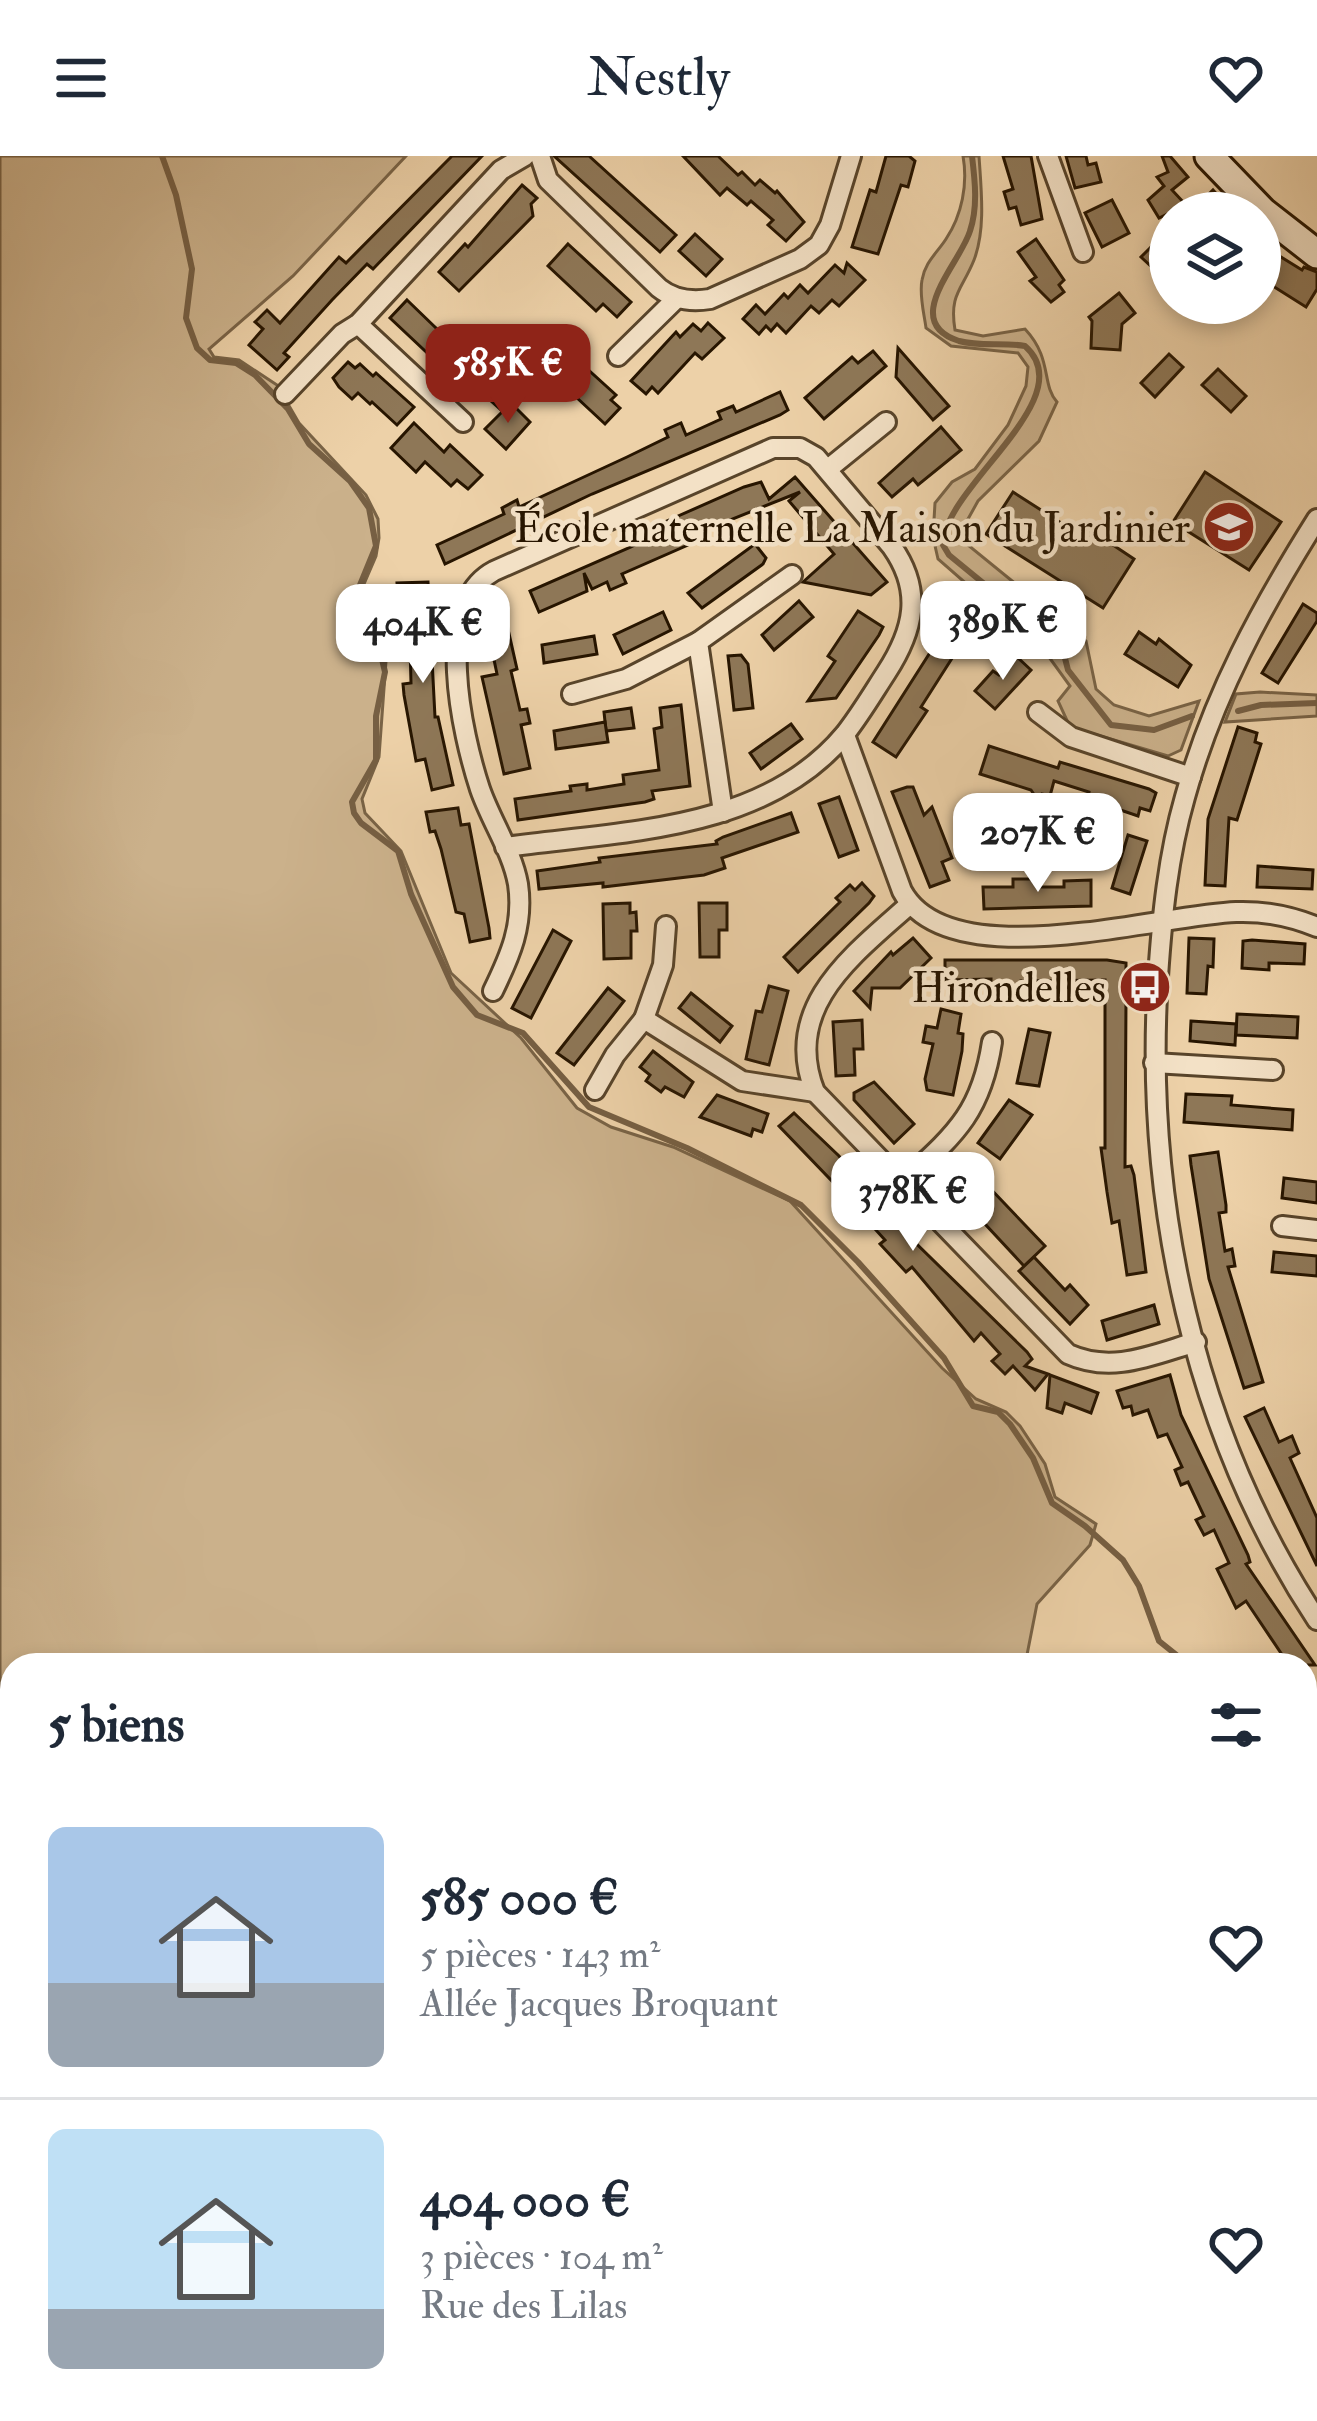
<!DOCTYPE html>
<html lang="fr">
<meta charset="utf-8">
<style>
body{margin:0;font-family:"IM FELL Double Pica",serif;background:#f6f6f7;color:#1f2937;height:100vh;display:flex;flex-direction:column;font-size:45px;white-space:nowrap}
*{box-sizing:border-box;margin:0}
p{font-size:39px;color:#747a83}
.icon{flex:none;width:66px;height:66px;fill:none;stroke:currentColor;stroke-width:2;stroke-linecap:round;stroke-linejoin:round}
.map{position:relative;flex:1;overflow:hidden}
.side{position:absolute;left:0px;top:1497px;width:1317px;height:768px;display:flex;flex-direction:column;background:#fff;border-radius:36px 36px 0 0;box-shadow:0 6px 18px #0003}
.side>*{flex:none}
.fabs{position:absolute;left:1149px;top:36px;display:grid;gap:24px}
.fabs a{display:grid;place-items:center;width:132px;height:132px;border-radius:50%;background:#fff;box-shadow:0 6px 18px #0003;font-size:60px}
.price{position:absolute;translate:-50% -102px;padding:0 27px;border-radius:24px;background:#fff;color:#222;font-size:39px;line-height:78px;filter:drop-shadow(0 3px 6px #0008)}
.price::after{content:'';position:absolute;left:50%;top:72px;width:36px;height:27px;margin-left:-18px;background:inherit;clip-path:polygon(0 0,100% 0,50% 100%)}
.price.on{background:#8f2418;color:#fff}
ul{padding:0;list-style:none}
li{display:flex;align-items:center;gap:36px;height:300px;padding:0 48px}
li+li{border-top:3px solid #e0e1e3}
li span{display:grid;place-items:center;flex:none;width:336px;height:240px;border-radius:18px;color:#555}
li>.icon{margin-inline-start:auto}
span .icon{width:144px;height:144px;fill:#fffc;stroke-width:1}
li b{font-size:51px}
h2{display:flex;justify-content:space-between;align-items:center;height:144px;padding:0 48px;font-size:51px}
header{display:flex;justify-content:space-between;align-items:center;height:156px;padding:0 48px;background:#fff;font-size:54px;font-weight:600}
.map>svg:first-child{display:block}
</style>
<header><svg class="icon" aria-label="menu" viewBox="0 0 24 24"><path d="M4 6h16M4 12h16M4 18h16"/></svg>Nestly<svg class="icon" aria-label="heart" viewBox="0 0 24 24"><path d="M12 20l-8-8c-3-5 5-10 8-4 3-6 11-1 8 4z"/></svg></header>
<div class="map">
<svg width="1317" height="2265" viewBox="0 0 1317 2265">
<rect width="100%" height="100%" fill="#edd1a8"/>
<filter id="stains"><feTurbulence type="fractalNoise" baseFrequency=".00167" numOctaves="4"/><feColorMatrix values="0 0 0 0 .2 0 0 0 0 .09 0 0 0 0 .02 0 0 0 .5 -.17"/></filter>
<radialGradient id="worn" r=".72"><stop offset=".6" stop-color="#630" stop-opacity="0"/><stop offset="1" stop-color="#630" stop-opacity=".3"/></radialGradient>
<!-- green -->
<g fill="#cbb18b" stroke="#796346" stroke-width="3">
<path d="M0,0H406L293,120L209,193L214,201L239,204L277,229L299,267L366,339L378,363L379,382L376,400L355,449L386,505L379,601L362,643L365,657L401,695L451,817L521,882L577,952L611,971L673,991L790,1045L942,1212L976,1243L1006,1256L1020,1270L1045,1308L1055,1341L1096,1368L1090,1389L1037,1448L1025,1509H12V1682L0,1668Z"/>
<path d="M963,0H979C981,32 986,73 974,104C962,134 949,138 955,174L983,180L1025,173C1053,203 1041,228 1057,246L1039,285L978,345L958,381L1086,485L1096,533L1114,549L1149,560L1199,545L1181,594L1168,600L1070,571L1058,545L1070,530L1020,461L994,452L938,403L933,381L935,347L952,326L975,313L1008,269L1026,230L1028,211L1018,197L951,190L926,172C924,157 919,139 922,124C925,106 937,97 946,83C962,59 968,28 963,0Z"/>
<path d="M1260,536L1317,539V560L1225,566L1236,538Z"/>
<path d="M1305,1794L1317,1808V2265H559L550,2253H1305Z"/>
</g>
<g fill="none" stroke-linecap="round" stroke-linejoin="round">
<!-- stream -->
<g stroke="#765f43" stroke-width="6">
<path d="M162,0L176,39L192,113L186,162L197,192L210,204L236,207L255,219L288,253L309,288L350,325L369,352L376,390L349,456L381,499L385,516L376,560V604L352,646L354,657L361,667L398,695L411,738L453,831L477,859L523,877L589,951L687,992L801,1049L858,1106L944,1202L973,1250L998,1256L1010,1268L1033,1302L1052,1347L1085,1370L1123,1404L1139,1430L1159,1485L1189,1509"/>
<path d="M972,0C975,25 978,51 970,75C960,108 899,166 959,185C980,191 1004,186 1025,190C1084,242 943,331 943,389L949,399L999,440L1026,447L1058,475L1068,514L1111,569L1154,574L1192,560"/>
<path d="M1238,555L1261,549L1317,547"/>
<path d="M1305,1672L1317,1679"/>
</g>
</g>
<!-- building -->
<g fill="#8e7757" stroke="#271500" stroke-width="3">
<path d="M452,0H482L373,113L367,108L332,144L284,197L289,201L277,214L249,189L263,173L255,166L267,154L280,167L339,101L346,107Z"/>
<path d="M554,0H589L676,79L660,96Z"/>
<path d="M683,0H718L738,19L742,16L755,29L760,24L775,37L777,35L804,66L786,85L768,69L773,64L751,45L747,49L727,32L720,39Z"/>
<path d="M886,0H909L915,5L908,31L901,29L878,98L852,91L870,34L876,36Z"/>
<path d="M1003,0H1031L1042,63L1021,69L1016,51L1009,53L1004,36L1013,33Z"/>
<path d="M1066,0H1086L1088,9L1096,7L1101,26L1075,32Z"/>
<path d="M1162,0H1170L1188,21L1172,34L1186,49L1159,62L1148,44L1164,30L1157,21L1168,16Z"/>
<path d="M522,29L537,42L531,48L533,60L459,135L439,116L465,88L468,91Z"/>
<path d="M1213,34L1234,57H1190Z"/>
<path d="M1112,44L1129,77L1102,91L1085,57Z"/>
<path d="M695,78L722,103L706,120L679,95Z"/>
<path d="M1036,83L1064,124L1059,129L1064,136L1051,146L1030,125L1036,121L1018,96Z"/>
<path d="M1155,87L1170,102V128L1141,101Z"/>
<path d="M568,88L631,146L617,161L603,148L596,155L548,110Z"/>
<path d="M1260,88L1302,114L1304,111L1317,116V133L1306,151L1260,122Z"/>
<path d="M847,107L865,124L839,150L832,144L819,157L811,150L786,177L777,168L771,175L766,170L759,178L743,163L756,149L765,158L784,138L788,142L800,129L808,137L835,109L844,117Z"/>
<path d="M1119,137L1135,157L1122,168L1120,194L1091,192L1092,165L1089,161Z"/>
<path d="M407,144L465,200L469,196L490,213L498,205L525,229L501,254L462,219L456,224L390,162Z"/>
<path d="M708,167L724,182L702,203L695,197L658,237L652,231L646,238L631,225L676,176L680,181L693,168L701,175Z"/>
<path d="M898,192L949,250L933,264L896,221Z"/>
<path d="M873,195L886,210L824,263L805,242L852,201L858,207Z"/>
<path d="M1169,198L1183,211L1155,241L1141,227Z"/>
<path d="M562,199L570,206L574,201L616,239L611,244L620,252L605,268L547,214Z"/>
<path d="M348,206L355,212L360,208L373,220L376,217L414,251L397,269L372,246L370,248L358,237L352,243L339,231L333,222Z"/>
<path d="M1218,213L1246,240L1231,256L1202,229Z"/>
<path d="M780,236L788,254L780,259L592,338L445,408L437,389L504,358L502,352L517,344L519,351L627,301L668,281L665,274L681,267L686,279L721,263L718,256L733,250L736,256Z"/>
<path d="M511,247L530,266L506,293L485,273Z"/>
<path d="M414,267L444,296L450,289L482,319L468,333L457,324L451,330L425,306L416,316L391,292Z"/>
<path d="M941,271L961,294L918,329L913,323L892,341L879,327Z"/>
<path d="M1205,316L1281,366L1249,414L1173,366Z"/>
<path d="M795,321L887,426L871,439L803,426L834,398L789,345L800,336L685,382L688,389L622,418L626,427L610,434L607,426L592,433L584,417L587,435L539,456L530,435L631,391L662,375L660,368L744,331L761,326L769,343Z"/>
<path d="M1013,336L1083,381L1089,373L1134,403L1103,452L986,378Z"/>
<path d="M755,388L766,402L763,408L702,452L688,437Z"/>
<path d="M428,426L435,561H438L453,629L432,634L425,603L416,605L404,539L403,528L411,527L410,489L408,453L399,454L397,427Z"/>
<path d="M959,444L977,456L951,493L956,496L921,551L927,555L896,601L873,586L938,484L933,481Z"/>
<path d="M799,445L813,461L774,494L762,479Z"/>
<path d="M1303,448L1317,457V465L1278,527L1262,517Z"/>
<path d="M503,451L517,513L511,515L520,554L527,553L530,567L521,569L530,612L504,618L482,521L497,518L484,456Z"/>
<path d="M858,455L883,471L879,479L836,542L808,545L835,505L828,500Z"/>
<path d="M663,456L671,474L623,498L614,479Z"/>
<path d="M1139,476L1156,488L1159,483L1191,509L1178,531L1125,498Z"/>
<path d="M594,480L597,498L544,507L542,489Z"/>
<path d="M741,499L748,508L753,552L734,554L728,500Z"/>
<path d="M1016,500L1031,514L995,553L975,535L993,515L999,519Z"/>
<path d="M681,549L690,630L652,635L654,643L645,646L518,664L515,643L571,635L570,630L587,628V634L624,628L623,619L659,614L654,573L662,571L660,552Z"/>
<path d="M631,552L634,572L606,575L604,556Z"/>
<path d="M605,566L608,586L556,593L554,575Z"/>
<path d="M791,568L802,583L761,613L750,597Z"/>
<path d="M1238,571L1257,577L1255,586L1261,588L1237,664L1229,662L1225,730L1205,729L1208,663Z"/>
<path d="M989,590L1058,612L1060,606L1149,633L1156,637L1150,655L1140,652L1138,660L1088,643L1089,636L1054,625L1050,640L1042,638L1039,646L1031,634L980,618Z"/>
<path d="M907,631H913L924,659L932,651L952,702L942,706L949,724L930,731L892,636Z"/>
<path d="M839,641L858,694L839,701L819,648Z"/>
<path d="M458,652L461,669L469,668L489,772L490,782L470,786L464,758L456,756L441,693L435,675L430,676L426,656Z"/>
<path d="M791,657L798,676L722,702L725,712L704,719L603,731V727L539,733L537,715L600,706L599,702L717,688L716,685L723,681Z"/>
<path d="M1128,679L1147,685L1130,738L1112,732Z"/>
<path d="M1258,710L1313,714L1312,733L1257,731Z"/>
<path d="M1013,723H1037V731H1064V725L1091,724V750L984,753L983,731H1013Z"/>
<path d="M862,727L874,740L869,747L798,816L784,801L840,746L836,742L850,729L855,734Z"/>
<path d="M630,747V757L636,756L637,775H631V802L604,803L603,748Z"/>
<path d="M699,747H727V774H719V801H700Z"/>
<path d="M553,774L571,785L531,862L512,852Z"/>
<path d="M913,782L931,802L900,832H872L870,852L854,835L891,796L893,799Z"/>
<path d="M1189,782L1214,783L1213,811L1208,810L1206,838L1187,837Z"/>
<path d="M1252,784L1305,788L1304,808L1269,807V814L1242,812L1243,785Z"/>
<path d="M945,804H1107L1126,807V813H1133V844H1126L1125,1011L1131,1010L1134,1019L1146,1116L1127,1119L1119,1065L1112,1067L1107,1036L1101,992H1105V824L1021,825V831H991V823L945,824Z"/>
<path d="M769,830L788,835L769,909L746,903L756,855L762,856Z"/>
<path d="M608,832L624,845L574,909L557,897Z"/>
<path d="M691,837L732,870L720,886L679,852Z"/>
<path d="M941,853L961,858L958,877L963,878L962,895L953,939L927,934L925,923L933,888L923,886L926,870L937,872Z"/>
<path d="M1237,858L1298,861L1297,882L1236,879Z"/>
<path d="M862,864L863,893H854L855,919L836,920L833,866Z"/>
<path d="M1191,865L1236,868L1235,889L1190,885Z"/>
<path d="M1029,873L1050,877L1039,930L1017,927Z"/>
<path d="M653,895L693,926L684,941L665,931L661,936L646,925L650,919L640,911Z"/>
<path d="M874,926L914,968L894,987L854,944V937Z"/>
<path d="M1186,938L1232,940L1231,949L1293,954L1292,974L1184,966Z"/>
<path d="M717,939L768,958L762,976L753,973L751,980L700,961Z"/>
<path d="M1009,944L1032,959L1000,1003L978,987Z"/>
<path d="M794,957L839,1000L885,1057L1027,1196L1032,1203L1025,1210L1048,1218L1035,1234L1013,1210L1005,1218L992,1205L1000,1198L981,1177L974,1185L912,1111L906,1116L880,1088L885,1084L866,1063L861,1067L846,1053L853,1047L779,970Z"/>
<path d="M1218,996L1226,1049V1056L1219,1057L1225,1095L1232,1093L1235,1110L1228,1111L1263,1226L1244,1232L1209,1123L1191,1009L1190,1000Z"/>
<path d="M965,1006L1045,1090L1024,1110L945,1025Z"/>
<path d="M1284,1022L1317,1026V1047L1282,1042Z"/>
<path d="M1274,1096L1317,1100V1120L1272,1116Z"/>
<path d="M1034,1101L1065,1134L1070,1129L1088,1149L1070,1168L1019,1115Z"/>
<path d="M1154,1149L1159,1168L1107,1184L1102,1165Z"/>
<path d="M1050,1219L1098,1237L1091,1257L1065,1247L1062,1257L1047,1252Z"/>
<path d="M1170,1219L1181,1259L1248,1399L1250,1406L1246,1408L1315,1509H1289L1246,1445L1236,1452L1217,1413L1229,1407L1214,1374L1204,1379L1196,1364L1204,1360L1188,1326L1181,1329L1175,1314L1182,1311L1167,1278L1158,1281L1148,1254L1133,1259L1131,1250L1123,1252L1117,1235Z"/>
<path d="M1264,1252L1279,1286L1292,1280L1299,1297L1290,1302L1317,1362V1410L1245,1261Z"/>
</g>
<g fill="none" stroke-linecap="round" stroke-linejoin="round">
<!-- street casing -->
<g stroke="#58442a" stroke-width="24">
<g id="street">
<path d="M540,0L548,24L659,132C674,144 692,146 710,143L800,103L819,89L830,69L851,0"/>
<path d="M1048,0L1083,96"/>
<path d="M358,168L463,266"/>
<path d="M618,200L677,142"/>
<path d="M285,238L342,178L358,168L501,14L525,0"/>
<path d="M828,313L886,266"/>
<path d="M1317,363C1261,452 1213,540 1185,641C1168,700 1162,761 1158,821C1144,1044 1193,1276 1317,1464"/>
<path d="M572,538L626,523L698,486"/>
<path d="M1038,556L1071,581L1191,621"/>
<path d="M845,579L902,735C949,822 1156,759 1236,756C1265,755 1291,760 1317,771"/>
<path d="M723,656L698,486L792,419"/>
<path d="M910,748C853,799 781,851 815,936L1068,1198C1112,1218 1152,1199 1196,1186"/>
<path d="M493,835C510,800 524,769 518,728C512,695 491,665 480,633C462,578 432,448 494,415L773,292H800L816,301L892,391C923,435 914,474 886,517C873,537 860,559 845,578C764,676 621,675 505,691"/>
<path d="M644,863L663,809L666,770"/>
<path d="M1154,907L1273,914"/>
<path d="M595,934L615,899L644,863L742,925L815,936"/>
<path d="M901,1028C953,980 981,959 992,886"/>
<path d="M1282,1070L1317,1074"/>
<path d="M0,2223L12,2222"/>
<path d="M208,2253L229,2265"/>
</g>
</g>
<!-- secondary casing -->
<g stroke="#271500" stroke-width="33">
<path id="secondary" d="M1209,0L1263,56L1317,98"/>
</g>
<!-- street -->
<use href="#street" stroke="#f3e1c6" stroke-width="18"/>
<!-- secondary -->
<use href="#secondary" stroke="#f3e1c6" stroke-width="27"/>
</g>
<!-- icons -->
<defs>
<g id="school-disc" transform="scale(2.7)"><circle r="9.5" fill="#8f2418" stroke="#f3e1c6"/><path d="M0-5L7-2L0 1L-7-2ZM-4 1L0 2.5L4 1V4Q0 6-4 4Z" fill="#fff"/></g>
<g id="bus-disc" transform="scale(2.7)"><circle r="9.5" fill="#8f2418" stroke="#f3e1c6"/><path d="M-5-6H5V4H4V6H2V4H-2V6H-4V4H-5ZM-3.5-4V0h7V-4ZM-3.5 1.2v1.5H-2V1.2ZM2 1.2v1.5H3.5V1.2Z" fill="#fff"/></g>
</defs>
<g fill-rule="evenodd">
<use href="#school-disc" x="1229" y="371"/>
<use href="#bus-disc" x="1145" y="831"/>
</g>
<g text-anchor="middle" stroke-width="9" stroke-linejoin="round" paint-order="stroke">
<!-- poi labels -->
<g font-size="42" fill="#271500" stroke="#f3e1c6" text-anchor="end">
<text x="1190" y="386">École maternelle La Maison du Jardinier</text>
<text x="1106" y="846">Hirondelles</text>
</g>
</g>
<rect width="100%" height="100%" filter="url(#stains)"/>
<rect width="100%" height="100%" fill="url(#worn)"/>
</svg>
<div class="fabs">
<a><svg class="icon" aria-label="layers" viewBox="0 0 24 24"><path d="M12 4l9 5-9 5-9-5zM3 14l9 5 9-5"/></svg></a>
</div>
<b class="price on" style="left:508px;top:270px">585K €</b>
<b class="price" style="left:1003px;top:527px">389K €</b>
<b class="price" style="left:423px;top:530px">404K €</b>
<b class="price" style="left:1038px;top:739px">207K €</b>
<b class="price" style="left:913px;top:1098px">378K €</b>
<section class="side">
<h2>5 biens<svg class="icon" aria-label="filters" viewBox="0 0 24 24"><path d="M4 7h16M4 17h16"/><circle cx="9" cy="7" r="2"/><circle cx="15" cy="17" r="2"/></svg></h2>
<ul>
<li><span style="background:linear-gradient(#a9c7e8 65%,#9aa5b1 0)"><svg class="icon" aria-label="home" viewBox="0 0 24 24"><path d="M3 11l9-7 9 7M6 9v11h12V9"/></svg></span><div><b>585 000 €</b><p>5 pièces · 143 m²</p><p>Allée Jacques Broquant</p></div><svg class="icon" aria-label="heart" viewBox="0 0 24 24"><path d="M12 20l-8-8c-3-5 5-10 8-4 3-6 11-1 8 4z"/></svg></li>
<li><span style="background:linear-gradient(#bfe0f5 75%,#9aa5b1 0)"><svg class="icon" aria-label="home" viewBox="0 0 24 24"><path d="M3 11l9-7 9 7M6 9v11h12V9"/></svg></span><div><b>404 000 €</b><p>3 pièces · 104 m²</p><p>Rue des Lilas</p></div><svg class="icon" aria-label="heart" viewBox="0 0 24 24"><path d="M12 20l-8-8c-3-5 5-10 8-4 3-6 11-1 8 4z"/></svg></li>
</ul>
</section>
</div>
